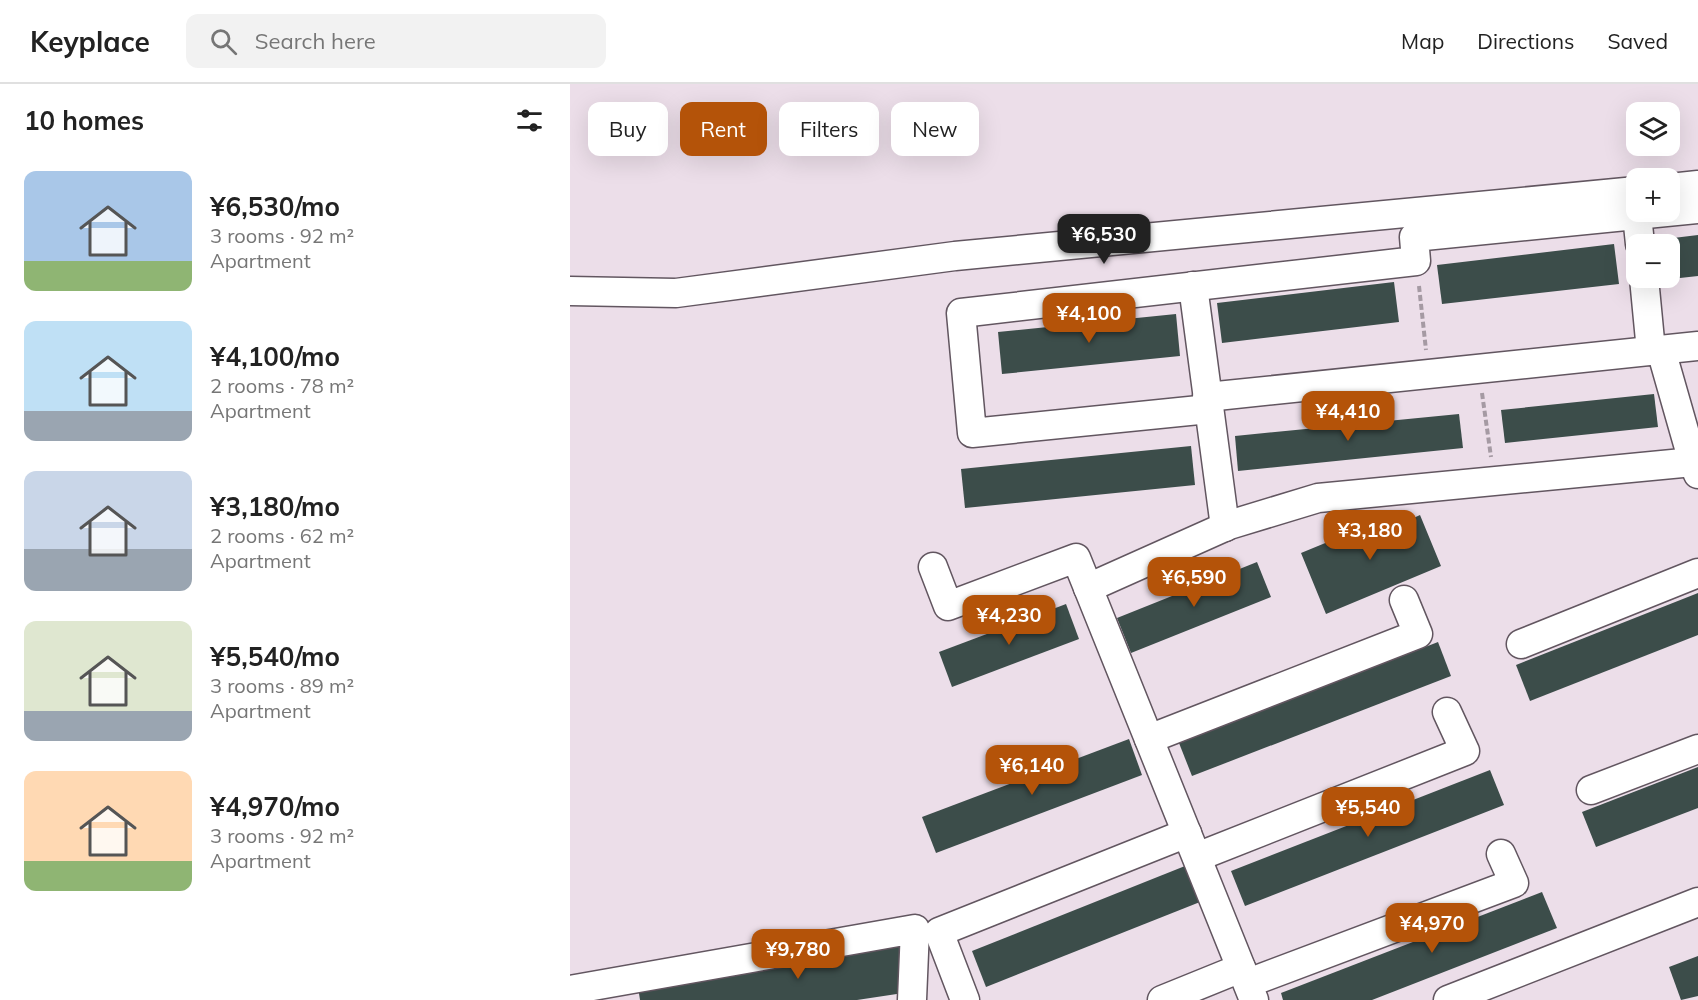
<!DOCTYPE html>
<meta charset="utf-8">
<style>
body{margin:0;font-family:Mulish,sans-serif;background:#f2f2f2;color:#222;height:100vh;display:flex;flex-direction:column;font-size:22px;white-space:nowrap}
*{box-sizing:border-box;margin:0}
p{font-size:20px;color:#767676}
.icon{flex:none;width:33px;height:33px;fill:none;stroke:currentColor;stroke-width:2;stroke-linecap:round;stroke-linejoin:round}
.map{position:relative;flex:1;overflow:hidden}
.details{display:flex;flex-direction:column;background:#fff;width:570px}
.details>*{flex:none}
.top-card{position:absolute;left:18px;top:18px;width:570px;height:54px;display:flex;gap:12px}
.fabs{position:absolute;left:1056px;top:18px;display:grid;gap:12px}
.fabs a{display:grid;place-items:center;width:54px;height:54px;border-radius:12px;background:#fff;box-shadow:0 6px 24px #0002;font-size:30px}
.price{position:absolute;translate:-50% -51px;padding:0 14px;border-radius:12px;background:#b45309;color:#fff;font-size:20px;line-height:39px;filter:drop-shadow(0 2px 3px #0008)}
.price::after{content:'';position:absolute;left:50%;top:36px;width:18px;height:14px;margin-left:-9px;background:inherit;clip-path:polygon(0 0,100% 0,50% 100%)}
.price.on{background:#222;color:#fff}
ul{padding:0;list-style:none}
li{display:flex;align-items:center;gap:18px;height:150px;padding:0 24px}
li span{display:grid;place-items:center;flex:none;width:168px;height:120px;border-radius:12px;color:#555}
li>.icon{margin-inline-start:auto}
span .icon{width:72px;height:72px;fill:#fffc;stroke-width:1}
li b{font-size:26px}
h2{display:flex;justify-content:space-between;align-items:center;height:72px;padding:0 24px;font-size:26px}
.chip{padding:0 21px;border-radius:12px;background:#fff;box-shadow:0 6px 24px #0002;font-size:21px;line-height:54px}
.chip.on{background:#b45309;color:#fff}
header{display:flex;align-items:center;gap:36px;box-sizing:border-box;height:84px;padding:0 30px;background:#fff;border-bottom:2px solid #e0e0e0}
header strong{font-size:28px}
nav{display:flex;gap:33px;margin-inline-start:auto;font-size:21px}
.search{width:420px;height:54px;background:#f2f2f2;display:flex;align-items:center;gap:15px;box-sizing:border-box;padding:0 21px;border-radius:12px;color:#767676;font-size:22px}
main{display:flex;flex:1;min-height:0}
.map>svg:first-child{display:block}
</style>
<header>
<strong>Keyplace</strong>
<div class="search"><svg class="icon" aria-label="search" viewBox="0 0 24 24"><circle cx="10" cy="10" r="6"/><path d="M15 15l6 6"/></svg>Search here</div>
<nav><a>Map</a><a>Directions</a><a>Saved</a></nav>
</header>
<main>
<section class="details">
<h2>10 homes<svg class="icon" aria-label="filters" viewBox="0 0 24 24"><path d="M4 7h16M4 17h16"/><circle cx="9" cy="7" r="2"/><circle cx="15" cy="17" r="2"/></svg></h2>
<ul>
<li><span style="background:linear-gradient(#a9c7e8 75%,#8fb573 0)"><svg class="icon" aria-label="home" viewBox="0 0 24 24"><path d="M3 11l9-7 9 7M6 9v11h12V9"/></svg></span><div><b>¥6,530/mo</b><p>3 rooms · 92 m²</p><p>Apartment</p></div></li>
<li><span style="background:linear-gradient(#bfe0f5 75%,#9aa5b1 0)"><svg class="icon" aria-label="home" viewBox="0 0 24 24"><path d="M3 11l9-7 9 7M6 9v11h12V9"/></svg></span><div><b>¥4,100/mo</b><p>2 rooms · 78 m²</p><p>Apartment</p></div></li>
<li><span style="background:linear-gradient(#c9d6e8 65%,#9aa5b1 0)"><svg class="icon" aria-label="home" viewBox="0 0 24 24"><path d="M3 11l9-7 9 7M6 9v11h12V9"/></svg></span><div><b>¥3,180/mo</b><p>2 rooms · 62 m²</p><p>Apartment</p></div></li>
<li><span style="background:linear-gradient(#dfe7d0 75%,#9aa5b1 0)"><svg class="icon" aria-label="home" viewBox="0 0 24 24"><path d="M3 11l9-7 9 7M6 9v11h12V9"/></svg></span><div><b>¥5,540/mo</b><p>3 rooms · 89 m²</p><p>Apartment</p></div></li>
<li><span style="background:linear-gradient(#ffd9b3 75%,#8fb573 0)"><svg class="icon" aria-label="home" viewBox="0 0 24 24"><path d="M3 11l9-7 9 7M6 9v11h12V9"/></svg></span><div><b>¥4,970/mo</b><p>3 rooms · 92 m²</p><p>Apartment</p></div></li>
</ul>
</section>
<div class="map">
<svg width="1128" height="916" viewBox="0 0 1128 916">
<rect width="100%" height="100%" fill="#ecdee9"/>
<!-- building -->
<g fill="#3c4d4a">
<path d="M1128,151V192L1092,196V194H1100V160H1088L1087,156Z"/>
<path d="M1044,160L1049,200L872,220L867,181Z"/>
<path d="M824,198L829,238L652,259L647,219Z"/>
<path d="M606,230L610,272L432,290L428,248Z"/>
<path d="M1084,310L1088,343L935,359L931,326Z"/>
<path d="M889,330L893,364L668,387L665,352Z"/>
<path d="M621,362L625,401L395,424L391,385Z"/>
<path d="M833,427L837,437L850,431L871,482L756,530L731,469Z"/>
<path d="M687,478L701,513L561,569L547,534Z"/>
<path d="M1128,509V551L960,617L946,581Z"/>
<path d="M496,520L509,555L382,603L369,568Z"/>
<path d="M868,558L881,592L622,692L609,659Z"/>
<path d="M559,655L572,691L366,769L352,733Z"/>
<path d="M1128,683V724L1026,763L1012,728Z"/>
<path d="M920,686L934,721L675,822L661,787Z"/>
<path d="M615,782L630,818L416,903L402,867Z"/>
<path d="M972,808L987,844L802,916H713L711,909Z"/>
<path d="M333,861L340,908L287,916H70L68,903Z"/>
<path d="M1128,872V912L1111,916L1099,883Z"/>
</g>
<g fill="none" stroke-linecap="round" stroke-linejoin="round">
<!-- minor casing -->
<g stroke="#625660" stroke-width="31">
<g id="minor">
<path d="M1100,104L1128,101"/>
<path d="M1067,131L1070,160"/>
<path d="M1074,194L1081,267"/>
<path d="M623,202L655,443"/>
<path d="M0,207L106,209L385,172L1066,107"/>
<path d="M1091,266L1123,378L1128,390"/>
<path d="M637,313L1128,262"/>
<path d="M639,325L402,349L391,229L846,177L844,153L1128,125"/>
<path d="M363,483L378,522L506,474L684,916"/>
<path d="M518,504L659,441L748,414L1123,378"/>
<path d="M951,560L1128,489"/>
<path d="M579,655L848,550L834,516"/>
<path d="M1021,706L1128,665"/>
<path d="M627,773L895,667L877,628"/>
<path d="M678,899L944,799L931,770"/>
<path d="M0,906L345,845L342,916"/>
<path d="M395,916L369,848L617,749"/>
<path d="M592,916L671,884"/>
<path d="M878,916L1128,818"/>
</g>
</g>
<!-- path -->
<g stroke="#a59aa3" stroke-width="4" stroke-dasharray="6 3" stroke-linecap="butt">
<path d="M849,202L856,266"/>
<path d="M912,309L921,373"/>
</g>
<!-- minor -->
<use href="#minor" stroke="#fff" stroke-width="28"/>
</g>
</svg>
<div class="fabs">
<a><svg class="icon" aria-label="layers" viewBox="0 0 24 24"><path d="M12 4l9 5-9 5-9-5zM3 14l9 5 9-5"/></svg></a>
<a>+</a>
<a>−</a>
</div>
<b class="price on" style="left:534px;top:181px">¥6,530</b>
<b class="price" style="left:519px;top:260px">¥4,100</b>
<b class="price" style="left:778px;top:358px">¥4,410</b>
<b class="price" style="left:800px;top:477px">¥3,180</b>
<b class="price" style="left:624px;top:524px">¥6,590</b>
<b class="price" style="left:439px;top:562px">¥4,230</b>
<b class="price" style="left:462px;top:712px">¥6,140</b>
<b class="price" style="left:798px;top:754px">¥5,540</b>
<b class="price" style="left:862px;top:870px">¥4,970</b>
<b class="price" style="left:228px;top:896px">¥9,780</b>
<div class="top-card">
<a class="chip">Buy</a>
<a class="chip on">Rent</a>
<a class="chip">Filters</a>
<a class="chip">New</a>
</div>
</div>
</main>
